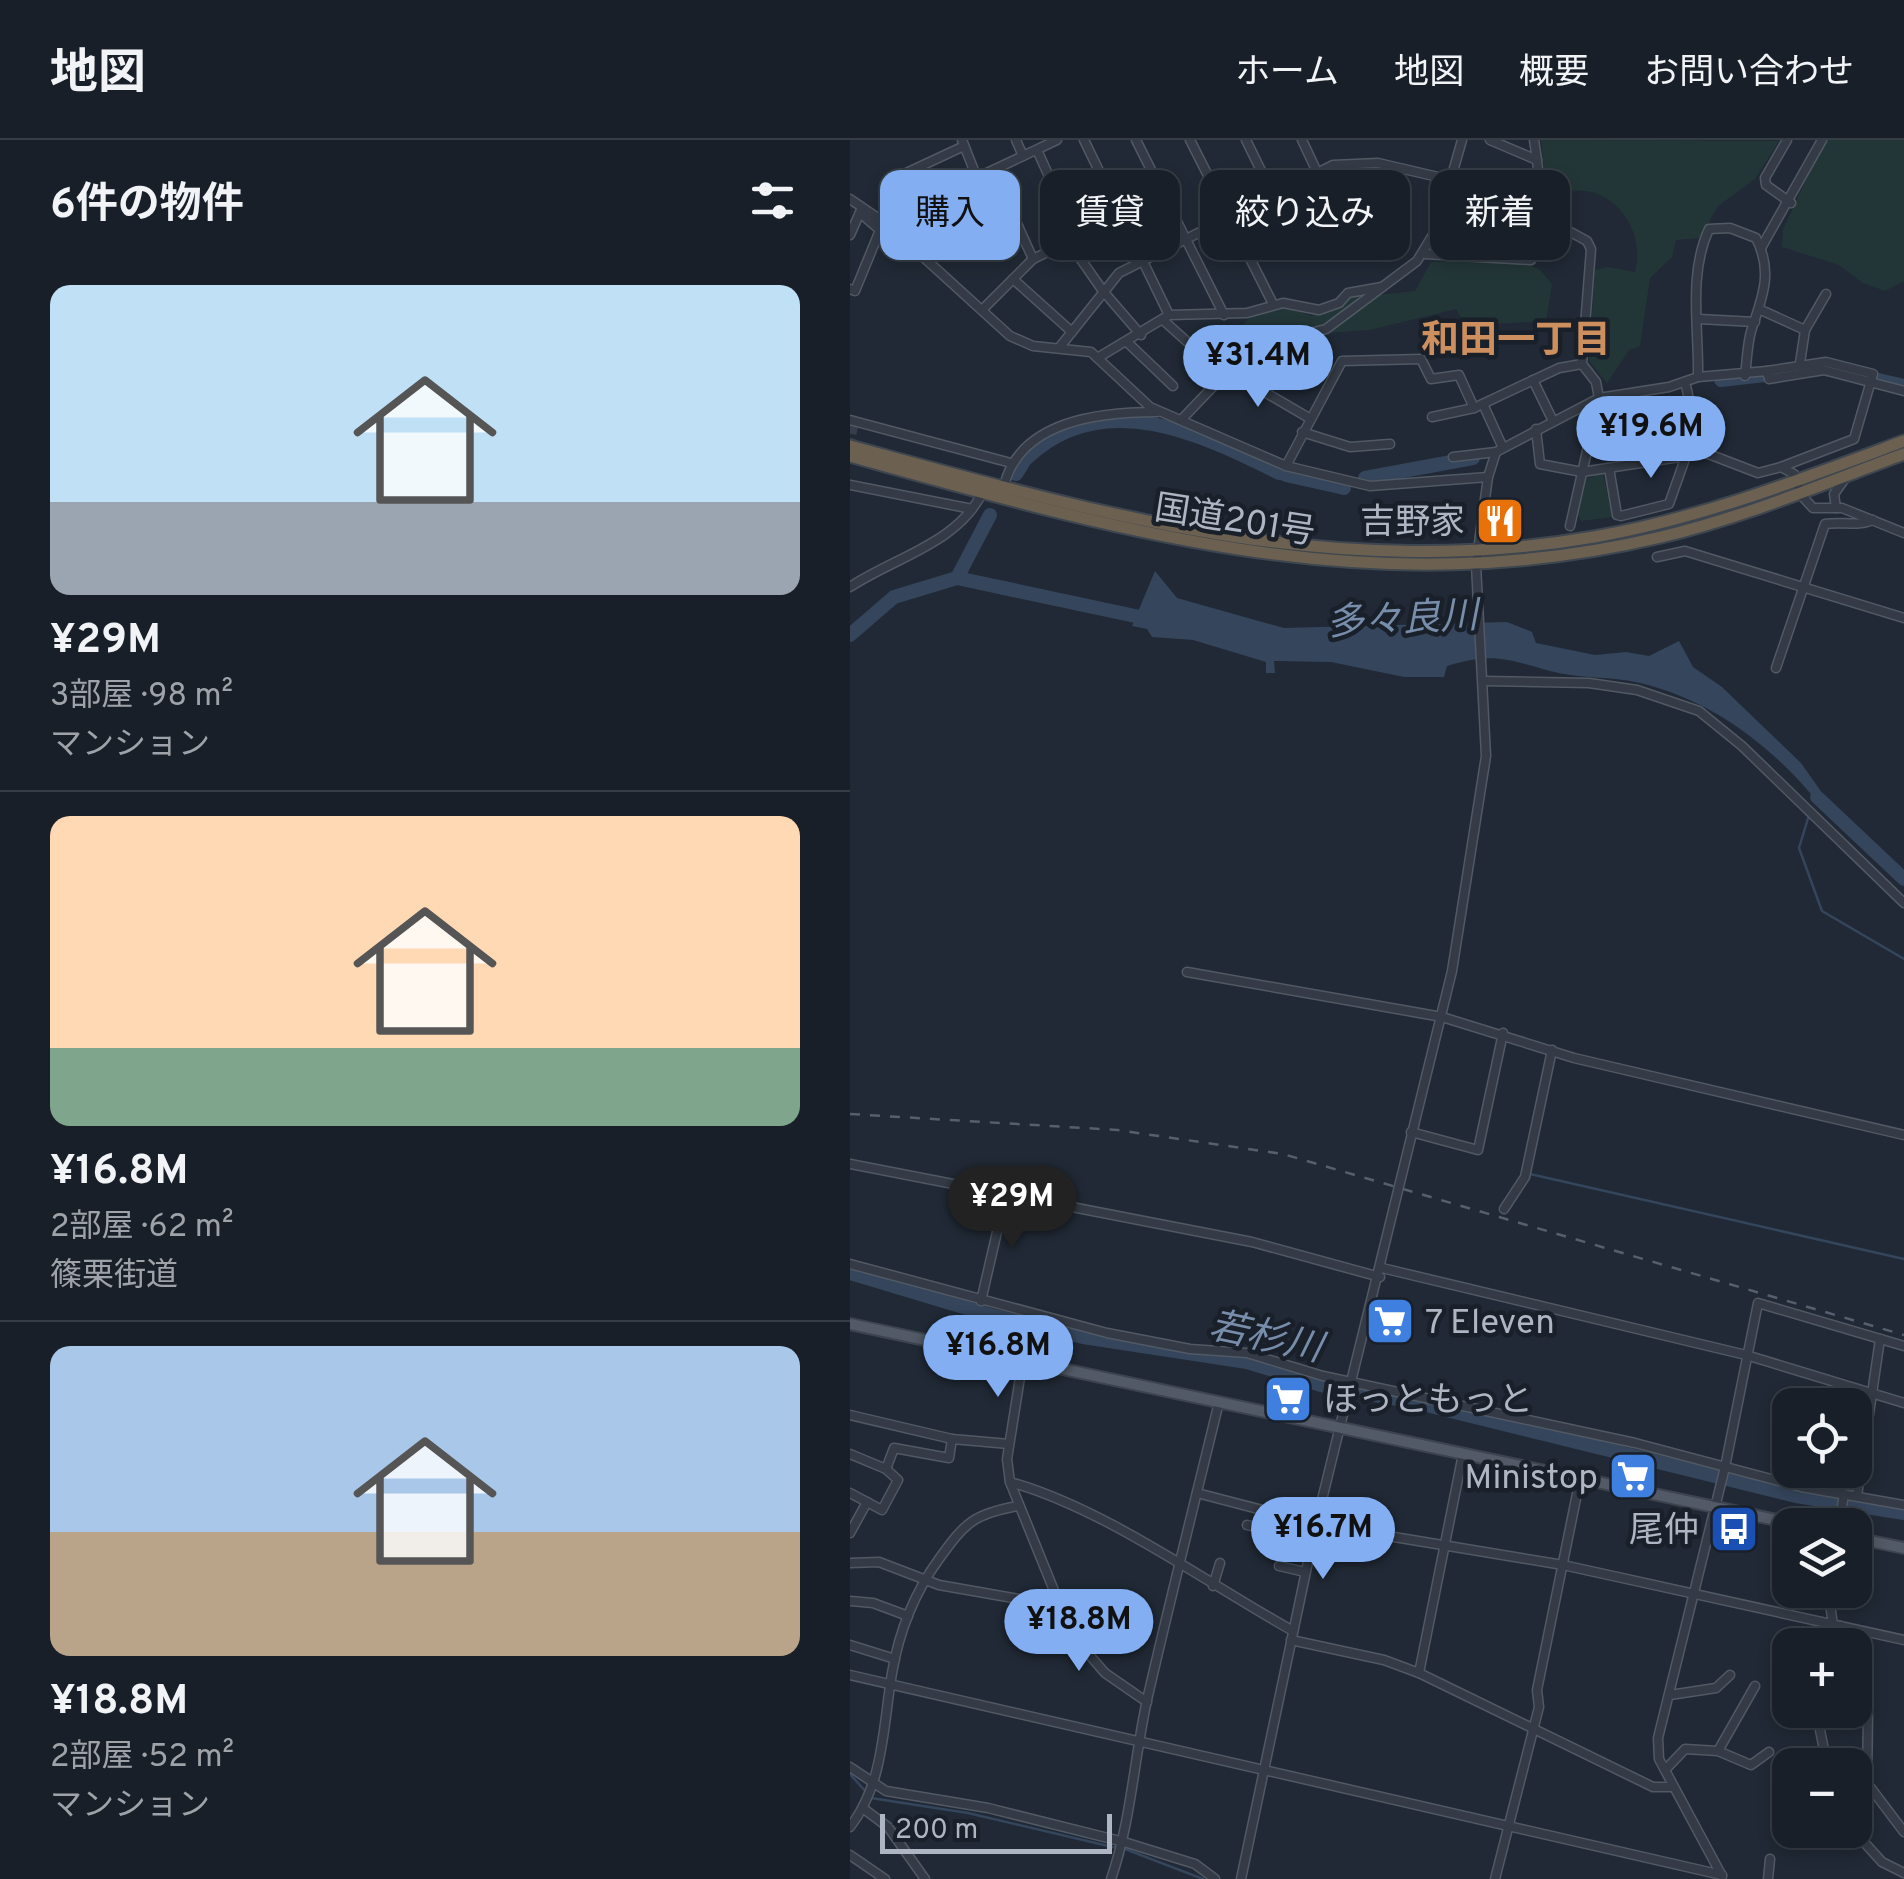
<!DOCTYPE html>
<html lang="ja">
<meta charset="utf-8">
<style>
body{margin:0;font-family:Overpass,"Noto Sans JP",sans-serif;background:#212730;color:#f1f3f6;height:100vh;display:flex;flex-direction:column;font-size:38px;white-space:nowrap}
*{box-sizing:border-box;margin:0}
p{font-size:32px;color:#9fa2a8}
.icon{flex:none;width:55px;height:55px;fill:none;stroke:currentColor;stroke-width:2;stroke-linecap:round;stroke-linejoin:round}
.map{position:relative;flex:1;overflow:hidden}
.sheet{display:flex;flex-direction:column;background:#181f28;width:850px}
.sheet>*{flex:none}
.top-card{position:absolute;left:30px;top:30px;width:872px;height:90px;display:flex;gap:20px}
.buttons{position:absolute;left:922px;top:1248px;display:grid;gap:20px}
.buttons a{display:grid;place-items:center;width:100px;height:100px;border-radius:20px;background:#181f28;box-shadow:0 5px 15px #0003,0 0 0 2px #363d45;font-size:50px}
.scale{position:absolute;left:30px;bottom:25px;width:232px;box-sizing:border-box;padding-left:10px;border:5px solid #aeb6c3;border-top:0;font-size:28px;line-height:35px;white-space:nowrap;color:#aeb6c3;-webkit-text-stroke:8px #19202a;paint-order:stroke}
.price{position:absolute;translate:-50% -85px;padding:0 22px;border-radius:35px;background:#83aef2;color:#111;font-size:32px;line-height:65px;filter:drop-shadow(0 2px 5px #0008)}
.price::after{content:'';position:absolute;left:50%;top:60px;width:30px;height:22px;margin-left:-15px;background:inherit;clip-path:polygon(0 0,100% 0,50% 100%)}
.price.current{background:#222;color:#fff}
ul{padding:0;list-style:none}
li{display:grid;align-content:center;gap:20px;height:530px;padding:0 50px}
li+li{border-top:2px solid #363d45}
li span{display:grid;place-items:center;height:310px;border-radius:20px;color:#555}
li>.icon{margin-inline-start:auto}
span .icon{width:180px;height:180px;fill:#fffc;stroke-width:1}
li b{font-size:42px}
h2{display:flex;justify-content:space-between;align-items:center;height:120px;padding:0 50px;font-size:42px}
.pill{padding:0 35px;border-radius:20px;background:#181f28;box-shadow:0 5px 15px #0003,0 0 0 2px #363d45;font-size:35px;line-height:90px}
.pill.current{background:#83aef2;color:#111}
header{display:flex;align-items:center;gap:60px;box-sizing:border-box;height:140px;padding:0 50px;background:#181f28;border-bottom:2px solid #363d45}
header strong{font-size:48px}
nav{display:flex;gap:55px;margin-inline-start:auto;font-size:35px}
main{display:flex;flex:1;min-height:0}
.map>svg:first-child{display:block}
</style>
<header>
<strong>地図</strong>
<nav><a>ホーム</a><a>地図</a><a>概要</a><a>お問い合わせ</a></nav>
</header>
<main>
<section class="sheet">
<h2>6件の物件<svg class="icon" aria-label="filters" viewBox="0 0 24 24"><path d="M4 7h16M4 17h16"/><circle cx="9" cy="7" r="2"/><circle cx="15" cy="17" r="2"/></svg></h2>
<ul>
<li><span style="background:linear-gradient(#bfe0f5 70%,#9aa5b1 0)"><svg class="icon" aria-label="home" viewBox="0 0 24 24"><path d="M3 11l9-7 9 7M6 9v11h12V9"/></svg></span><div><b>¥29M</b><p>3部屋 · 98 m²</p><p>マンション</p></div></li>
<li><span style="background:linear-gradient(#ffd9b3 75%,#7fa58c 0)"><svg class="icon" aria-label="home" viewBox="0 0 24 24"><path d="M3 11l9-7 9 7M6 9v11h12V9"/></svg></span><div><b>¥16.8M</b><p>2部屋 · 62 m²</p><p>篠栗街道</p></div></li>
<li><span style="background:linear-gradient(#a9c7e8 60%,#b9a48a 0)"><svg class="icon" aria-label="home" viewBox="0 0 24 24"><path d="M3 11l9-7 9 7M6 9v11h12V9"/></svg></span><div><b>¥18.8M</b><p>2部屋 · 52 m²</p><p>マンション</p></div></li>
</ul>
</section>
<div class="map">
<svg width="1054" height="1739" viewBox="0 0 1054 1739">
<rect width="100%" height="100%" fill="#202935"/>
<!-- green -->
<g fill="#233637">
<path d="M691,0L929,1L905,39L868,66L850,98L826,100L822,117L800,138L790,206L779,210L757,243L739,221L745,130L758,127L785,132C795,99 773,56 736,51C722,49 711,53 696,49Z"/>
<path d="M974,0H1054V141L1035,151L1013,143L989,125L932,107L933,90Z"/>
<path d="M667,119L690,130L702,144L696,181L621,185L614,182L606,169L520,190L444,195L425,191L402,197L373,224L370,218C394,176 411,157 461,176L500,158L565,151L581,122Z"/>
<path d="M753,333L762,377L731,381L728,375L736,339Z"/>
</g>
<!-- water -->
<path fill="#35455c" d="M305,431L327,458L434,488L657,482L682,492L686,503L745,515L776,512L799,516L829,501L843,527L872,547L951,623L980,664L975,671C928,611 866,561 790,543C761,536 729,539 700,531C656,519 643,512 597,526L594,537H554L481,522L424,521L425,533H416V522L343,500L302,497L297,489L282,486Z"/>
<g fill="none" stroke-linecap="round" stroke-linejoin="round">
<!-- stream -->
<g stroke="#35455c" stroke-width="2.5">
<path d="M959,675L949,708L972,771L1054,819"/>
<path d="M680,1034L1054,1119"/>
<path d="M0,1634L16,1652"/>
<path d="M21,1658L118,1673L267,1708"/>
<path d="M275,1709L353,1739"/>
</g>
<!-- river -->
<g stroke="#35455c" stroke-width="14">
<path d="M960,226L1018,237"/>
<path d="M1024,239L1054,246"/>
<path d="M871,240L915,235"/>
<path d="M177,318C252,246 351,294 429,333"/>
<path d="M166,334L173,323"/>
<path d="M436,335L494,348"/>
<path d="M515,338L623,318"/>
<path d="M107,438L140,375"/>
<path d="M0,495L44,457L107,438L304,480"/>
<path d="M967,657L1054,739"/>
<path d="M0,1133L140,1175L233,1197L397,1222L471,1245L564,1262L946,1356L1054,1373"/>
</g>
<!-- minor-tunnel -->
<path stroke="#353e4a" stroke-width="8" stroke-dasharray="8 4" stroke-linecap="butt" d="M0,306L5,282"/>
<!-- minor casing -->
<g stroke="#515964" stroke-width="11">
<g id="minor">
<path d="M112,0L127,38"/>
<path d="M166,0L173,16"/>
<path d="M234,0L319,175"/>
<path d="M286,0L374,175"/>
<path d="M340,0L423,164"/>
<path d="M396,0L422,53"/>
<path d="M452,0L467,32"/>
<path d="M640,0L687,20L693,77L737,101L741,109L732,224L746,242L749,258L720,386"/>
<path d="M684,0L687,20"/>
<path d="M937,0L915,38L916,45L941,63"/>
<path d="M143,31L183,119"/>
<path d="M0,59L38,85L160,196L183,206L241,212L300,267L436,326L520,346L638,337"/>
<path d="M70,66L102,78L132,104"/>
<path d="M60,69L43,55L54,34L114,6"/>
<path d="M38,85L60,69L207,0"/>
<path d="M0,95L11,70"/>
<path d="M218,101L253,151L291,195"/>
<path d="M911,108L972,0"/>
<path d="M574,114L681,120L695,78"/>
<path d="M163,139L222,192"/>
<path d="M0,149L5,151L30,90L10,73"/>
<path d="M132,170L183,119L227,98L187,10"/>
<path d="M911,170L955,190L950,223"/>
<path d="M849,179L905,182"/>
<path d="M313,180L343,207"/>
<path d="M955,190L976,154"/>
<path d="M277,202L323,246"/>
<path d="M209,208L269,133L483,25L528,23L601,40"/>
<path d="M249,217L319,175L397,173L433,163L469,170L489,163L498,153L532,147"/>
<path d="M377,230L459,278"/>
<path d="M917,231L976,222L1023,234L1004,299L931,327"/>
<path d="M848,237C849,188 838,134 859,89L880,88L906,98C923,131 913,156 902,188C897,203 897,221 895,236"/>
<path d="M683,240L702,279"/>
<path d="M835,243C843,264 839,298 848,310L908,333L931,327L944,334L951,355L963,368H992L1054,393"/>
<path d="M633,264L653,308"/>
<path d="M582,277L624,268"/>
<path d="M332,279L399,209L476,189L567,121L587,88L612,0"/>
<path d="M0,280L161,323"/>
<path d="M686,289L690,324L732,332L836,316L843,306"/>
<path d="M742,290L843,275"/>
<path d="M452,292L500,307L540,304"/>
<path d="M603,317L646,312"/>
<path d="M436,326L492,221L571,219L581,239L609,235L624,268L709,228L732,224"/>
<path d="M759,328L767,375L771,376L819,364L836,316"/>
<path d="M0,345L122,369"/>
<path d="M154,346C170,280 251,272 307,272"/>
<path d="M986,368L984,354L996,337"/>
<path d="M807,417L835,411L1054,478"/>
<path d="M0,447C45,417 109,403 133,351"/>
<path d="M926,528L975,384C993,381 1007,387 1023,380"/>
<path d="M633,541L739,543L787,550L849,571L892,606L1054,763"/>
<path d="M337,832L592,877L724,918L1054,995"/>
<path d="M561,992L628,1010L653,893"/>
<path d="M0,1024L402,1102L530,1137"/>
<path d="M654,1069L675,1037L702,910"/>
<path d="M0,1124L257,1193L340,1209L397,1213L473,1236L785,1303L951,1347L1054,1365"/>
<path d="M532,1128L896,1215L1054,1263"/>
<path d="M131,1161L156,1053"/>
<path d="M180,1175L157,1319L160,1342L222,1495L255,1533L297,1562"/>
<path d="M0,1275L102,1299L159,1304"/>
<path d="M0,1314L36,1329L48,1340L32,1370L0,1353"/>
<path d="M36,1329L44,1308L99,1318L102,1299"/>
<path d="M160,1342C254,1368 357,1443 443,1491"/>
<path d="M347,1353L466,1384L713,1425L1054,1500"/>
<path d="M1007,1356L1030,1199"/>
<path d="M397,1385L463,1400"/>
<path d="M989,1385L994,1354"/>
<path d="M0,1393L17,1362"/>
<path d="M0,1423L29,1422L89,1445L209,1466"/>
<path d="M429,1426L455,1432"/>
<path d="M363,1446L370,1423"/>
<path d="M978,1450L983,1485"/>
<path d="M0,1461L23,1463L58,1476"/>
<path d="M991,1486L1001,1505"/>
<path d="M441,1500L534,1520L569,1533L803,1647H823"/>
<path d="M0,1505L45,1519"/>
<path d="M975,1505V1503"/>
<path d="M1005,1517L1018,1574L1017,1643L1054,1692"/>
<path d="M569,1533L613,1314"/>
<path d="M0,1535L872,1735"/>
<path d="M820,1555L866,1548L880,1535"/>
<path d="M970,1590L977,1625"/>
<path d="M868,1611L905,1546"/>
<path d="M0,1627L36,1651L138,1668L274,1702L345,1724L365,1739"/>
<path d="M815,1630L835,1609L868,1611L901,1625L919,1612"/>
<path d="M14,1669L38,1687L75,1739"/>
<path d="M0,1687C34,1643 33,1586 42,1533C49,1492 65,1452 89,1419C115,1383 123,1374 168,1366"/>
<path d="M1003,1690L1032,1722L1054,1733"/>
<path d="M0,1715L35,1739"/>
<path d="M872,1736L809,1619L808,1598L875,1327L908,1163L1054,1206"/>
<path d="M261,1739C281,1682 284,1619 297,1560C320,1460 345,1361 369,1262"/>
<path d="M391,1739L466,1384L602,831L636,616L626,425L638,337L646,312L749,258L819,247L848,237L917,231L919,239L974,230L1054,251"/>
<path d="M645,1739L689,1567L687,1550L730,1339"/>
<path d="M918,1739L920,1719"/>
</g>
</g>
<!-- major casing -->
<g stroke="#3d444f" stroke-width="14">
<g id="major">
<path d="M0,1184L950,1385"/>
<path d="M1005,1398L1054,1408"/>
</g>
</g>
<!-- highway casing -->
<g stroke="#3e4650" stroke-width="15">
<g id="highway">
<path d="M0,306C251,374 481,442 744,397C852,378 952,339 1054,301"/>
<path d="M0,316C275,393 524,465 811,397C895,377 973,344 1054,314"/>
</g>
</g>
<!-- minor -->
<use href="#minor" stroke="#343b46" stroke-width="8"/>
<!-- major -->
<use href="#major" stroke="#515a66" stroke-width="10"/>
<!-- highway -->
<use href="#highway" stroke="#6c6151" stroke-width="11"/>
<!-- rail -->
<path stroke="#565f6d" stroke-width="2.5" stroke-dasharray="10 10" stroke-linecap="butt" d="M0,974L267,990L433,1014L1054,1195"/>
</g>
<!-- icons -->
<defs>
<g id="restaurant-square" transform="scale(2.5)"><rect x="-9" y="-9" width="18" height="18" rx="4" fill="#e8710a" stroke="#19202a"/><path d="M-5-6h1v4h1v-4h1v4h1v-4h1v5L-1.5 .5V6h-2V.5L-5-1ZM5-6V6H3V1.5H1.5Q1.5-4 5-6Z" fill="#fff"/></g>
<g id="supermarket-square" transform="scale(2.5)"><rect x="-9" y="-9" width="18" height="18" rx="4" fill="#3f7fe0" stroke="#19202a"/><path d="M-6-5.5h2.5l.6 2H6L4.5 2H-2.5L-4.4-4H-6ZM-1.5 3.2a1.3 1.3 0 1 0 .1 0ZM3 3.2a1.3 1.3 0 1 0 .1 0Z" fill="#fff"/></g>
<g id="bus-square" transform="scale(2.5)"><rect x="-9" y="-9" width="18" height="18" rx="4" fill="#1a4fb4" stroke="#19202a"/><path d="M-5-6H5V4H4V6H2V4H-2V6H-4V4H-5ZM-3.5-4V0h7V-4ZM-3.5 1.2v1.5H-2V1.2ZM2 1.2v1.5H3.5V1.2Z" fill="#fff"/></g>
</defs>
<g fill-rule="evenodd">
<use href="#restaurant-square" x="650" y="381"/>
<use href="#supermarket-square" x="540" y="1181"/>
<use href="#supermarket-square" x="438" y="1259"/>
<use href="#supermarket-square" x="783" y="1336"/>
<use href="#bus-square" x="884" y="1389"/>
</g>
<g text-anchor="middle" stroke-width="9" stroke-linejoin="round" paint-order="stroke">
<!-- street labels -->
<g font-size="35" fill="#aeb6c3" stroke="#19202a">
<text transform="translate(385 379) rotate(9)" y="12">国道201号</text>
</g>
<!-- poi labels -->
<g font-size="35" fill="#aeb6c3" stroke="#19202a" text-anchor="end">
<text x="615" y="393">吉野家</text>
<text x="575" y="1193" text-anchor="start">7 Eleven</text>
<text x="473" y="1271" text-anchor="start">ほっともっと</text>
<text x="748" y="1348">Ministop</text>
<text x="849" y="1401">尾仲</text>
</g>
<!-- neighbourhood labels -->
<g font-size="38" font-weight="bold" fill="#cd8f5e" stroke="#19202a">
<text x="666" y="212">和田一丁目</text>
</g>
<!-- water labels -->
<g font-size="38" font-style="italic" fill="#778daa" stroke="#19202a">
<text transform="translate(552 478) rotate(-3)" y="13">多々良川</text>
<text transform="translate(416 1196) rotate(12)" y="13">若杉川</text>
</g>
</g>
</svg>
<div class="buttons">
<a><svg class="icon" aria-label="locate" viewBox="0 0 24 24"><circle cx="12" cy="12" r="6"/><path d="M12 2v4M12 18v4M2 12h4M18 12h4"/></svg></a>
<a><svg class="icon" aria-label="layers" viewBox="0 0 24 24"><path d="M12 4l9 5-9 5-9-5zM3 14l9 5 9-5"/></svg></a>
<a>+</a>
<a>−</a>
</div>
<div class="scale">200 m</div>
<b class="price" style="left:408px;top:270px">¥31.4M</b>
<b class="price" style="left:801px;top:341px">¥19.6M</b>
<b class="price current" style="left:162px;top:1111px">¥29M</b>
<b class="price" style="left:148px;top:1260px">¥16.8M</b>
<b class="price" style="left:473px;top:1442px">¥16.7M</b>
<b class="price" style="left:229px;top:1534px">¥18.8M</b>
<div class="top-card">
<a class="pill current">購入</a>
<a class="pill">賃貸</a>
<a class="pill">絞り込み</a>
<a class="pill">新着</a>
</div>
</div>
</main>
